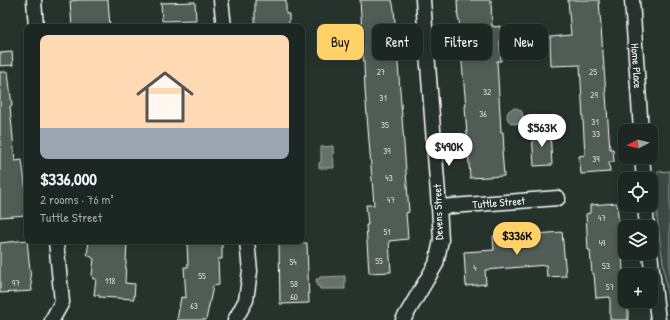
<!DOCTYPE html>
<meta charset="utf-8">
<style>
body{margin:0;font-family:"Patrick Hand",sans-serif;background:#29322f;color:#f1f3f6;height:100vh;display:flex;flex-direction:column;font-size:15px;white-space:nowrap}
*{box-sizing:border-box;margin:0}
p{font-size:13px;color:#a0a5a5}
.icon{flex:none;width:22px;height:22px;fill:none;stroke:currentColor;stroke-width:2;stroke-linecap:round;stroke-linejoin:round}
.map{position:relative;flex:1;overflow:hidden}
.drawer{position:absolute;left:24px;top:24px;width:281px;height:220px;display:flex;flex-direction:column;background:#1c2622;border-radius:8px;box-shadow:0 2px 10px #0003,0 0 0 1px #3a4340}
.drawer>*{flex:none}
.top-card{position:absolute;left:317px;top:24px;width:293px;height:36px;display:flex;gap:8px}
.needle{width:26px;rotate:263deg}
.controls{position:absolute;left:618px;top:124px;display:grid;gap:8px}
.controls a{display:grid;place-items:center;width:40px;height:40px;border-radius:8px;background:#1c2622;box-shadow:0 2px 10px #0003,0 0 0 1px #3a4340;font-size:20px}
.price{position:absolute;translate:-50% -34px;padding:0 9px;border-radius:14px;background:#fff;color:#222;font-size:13px;line-height:26px;filter:drop-shadow(0 1px 2px #0008)}
.price::after{content:'';position:absolute;left:50%;top:24px;width:12px;height:9px;margin-left:-6px;background:inherit;clip-path:polygon(0 0,100% 0,50% 100%)}
.price.on{background:#ffd166;color:#111}
ul{padding:0;list-style:none}
li{display:grid;align-content:center;gap:8px;height:212px;padding:0 16px}
li span{display:grid;place-items:center;height:124px;border-radius:8px;color:#555}
li>.icon{margin-inline-start:auto}
span .icon{width:72px;height:72px;fill:#fffc;stroke-width:1}
li b{font-size:17px}
.pill{padding:0 14px;border-radius:8px;background:#1c2622;box-shadow:0 2px 10px #0003,0 0 0 1px #3a4340;font-size:14px;line-height:36px}
.pill.on{background:#ffd166;color:#111}
.map>svg:first-child{display:block}
</style>
<div class="map">
<svg width="670" height="320" viewBox="0 0 670 320">
<rect width="100%" height="100%" fill="#26332d"/>
<filter id="ink" filterUnits="userSpaceOnUse"><feTurbulence type="fractalNoise" baseFrequency=".025" numOctaves="2"/><feDisplacementMap in="SourceGraphic" scale="8" xChannelSelector="R" yChannelSelector="G"/><feConvolveMatrix kernelMatrix="1 2 1 2 8 2 1 2 1" color-interpolation-filters="sRGB"/></filter>
<g filter="url(#ink)">
<!-- green -->
<path fill="#3e4944" stroke="#9ea4a2" d="M670,171V300H668L657,218V172Z"/>
<!-- water -->
<g fill="#67706c" stroke="#a4a9a7">
<path d="M516,27L517,31L531,30L533,43L508,44L507,28Z"/>
<circle cx="515" cy="116" r="8"/>
<path d="M333,146L334,168H319V163L321,162V147Z"/>
<path d="M345,276V289H320L319,286H317L316,279H319L320,277Z"/>
</g>
<!-- building -->
<g fill="#515c57" stroke="#fff">
<path d="M80,0H108L110,27H72L70,1Z"/>
<path d="M255,0H286V14H289V27H255Z"/>
<path d="M360,0H392L394,9L409,212L406,213L408,239L389,241L391,272L369,273L366,225H368L366,205H374L365,90L364,64Z"/>
<path d="M457,0H491L492,26H494V27L500,26L501,41H500L501,61H497L501,132H503L504,151H502L504,176L470,178L465,106H466L461,53H462L459,19H458Z"/>
<path d="M568,0H599L610,149H613L614,162H609L610,172L581,174L579,156L585,155L580,65L551,66L550,37L571,35Z"/>
<path d="M195,2L196,20L162,21L161,3Z"/>
<path d="M12,52L13,65L0,66V53Z"/>
<path d="M0,72H8L12,106H10L15,161L22,160L27,199V215L0,217Z"/>
<path d="M550,130L552,165L534,166L532,131Z"/>
<path d="M617,203L621,253H622L625,305H628V320H610V297L596,298L594,274H592L590,250H588L586,214L590,213V205Z"/>
<path d="M536,232L537,234L562,232L566,276L547,277L546,265L485,270L486,284L466,286L464,252L494,250L493,236Z"/>
<path d="M27,240L32,291L0,293V243Z"/>
<path d="M89,241H127L125,283L135,284L134,299L99,297V295H94L96,279H93L92,275L94,259L87,254Z"/>
<path d="M187,241H222V259H218L219,285L213,286L206,320H177L181,297L186,298L184,267H188Z"/>
<path d="M307,243L309,303L280,304L279,244Z"/>
</g>
<g fill="none" stroke-linecap="round" stroke-linejoin="round">
<!-- minor casing -->
<g stroke="#fff" stroke-width="17">
<g id="minor">
<path d="M34,0L36,27"/>
<path d="M221,0L224,27"/>
<path id="s1" d="M632,0L641,131"/>
<path d="M642,157L644,179"/>
<path d="M645,205L647,227"/>
<path id="s2" d="M439,207L558,198"/>
<path d="M650,253L658,320"/>
<path d="M52,320L62,302L56,241"/>
<path d="M235,320L246,300L250,271L247,241"/>
<path d="M403,320L436,264L441,240L439,207L423,0"/>
</g>
</g>
<!-- minor -->
<use href="#minor" stroke="#26332d" stroke-width="14"/>
</g>
</g>
<g text-anchor="middle" stroke-width="4" stroke-linejoin="round" paint-order="stroke">
<!-- number labels -->
<g font-size="9" fill="#d4d6d5">
<text x="381" y="75">27</text>
<text x="593" y="75">25</text>
<text x="487" y="95">32</text>
<text x="594" y="98">29</text>
<text x="383" y="101">31</text>
<text x="483" y="117">36</text>
<text x="595" y="125">31</text>
<text x="385" y="128">35</text>
<text x="596" y="137">33</text>
<text x="387" y="154">39</text>
<text x="596" y="162">39</text>
<text x="389" y="181">43</text>
<text x="391" y="203">47</text>
<text x="602" y="221">47</text>
<text x="387" y="235">51</text>
<text x="602" y="246">49</text>
<text x="379" y="264">55</text>
<text x="293" y="265">54</text>
<text x="606" y="269">53</text>
<text x="475" y="271">4</text>
<text x="202" y="279">55</text>
<text x="110" y="284">118</text>
<text x="16" y="286">97</text>
<text x="294" y="287">58</text>
<text x="610" y="290">57</text>
<text x="294" y="300">60</text>
<text x="194" y="309">63</text>
</g>
<!-- street labels -->
<g font-size="11" fill="#fff" stroke="#26332d">
<text dy="4" stroke="none"><textPath href="#s1" startOffset="66">Home Place</textPath></text>
<text dy="4" stroke="none"><textPath href="#s2" startOffset="60">Tuttle Street</textPath></text>
<text transform="translate(438 212) rotate(-92)" y="4">Devens Street</text>
</g>
</g>
</svg>
<div class="controls">
<a><svg class="needle" viewBox="-14 -14 28 28"><path d="M0-13l5 13h-10z" fill="#e53935"/><path d="M0 13l5-13h-10z" fill="#a0a5a5"/></svg></a>
<a><svg class="icon" aria-label="locate" viewBox="0 0 24 24"><circle cx="12" cy="12" r="6"/><path d="M12 2v4M12 18v4M2 12h4M18 12h4"/></svg></a>
<a><svg class="icon" aria-label="layers" viewBox="0 0 24 24"><path d="M12 4l9 5-9 5-9-5zM3 14l9 5 9-5"/></svg></a>
<a>+</a>
</div>
<b class="price" style="left:542px;top:148px">$563K</b>
<b class="price" style="left:449px;top:167px">$490K</b>
<b class="price on" style="left:517px;top:256px">$336K</b>
<div class="top-card">
<a class="pill on">Buy</a>
<a class="pill">Rent</a>
<a class="pill">Filters</a>
<a class="pill">New</a>
</div>
<section class="drawer">
<ul>
<li><span style="background:linear-gradient(#ffd9b3 75%,#9aa5b1 0)"><svg class="icon" aria-label="home" viewBox="0 0 24 24"><path d="M3 11l9-7 9 7M6 9v11h12V9"/></svg></span><div><b>$336,000</b><p>2 rooms · 76 m²</p><p>Tuttle Street</p></div></li>
</ul>
</section>
</div>
